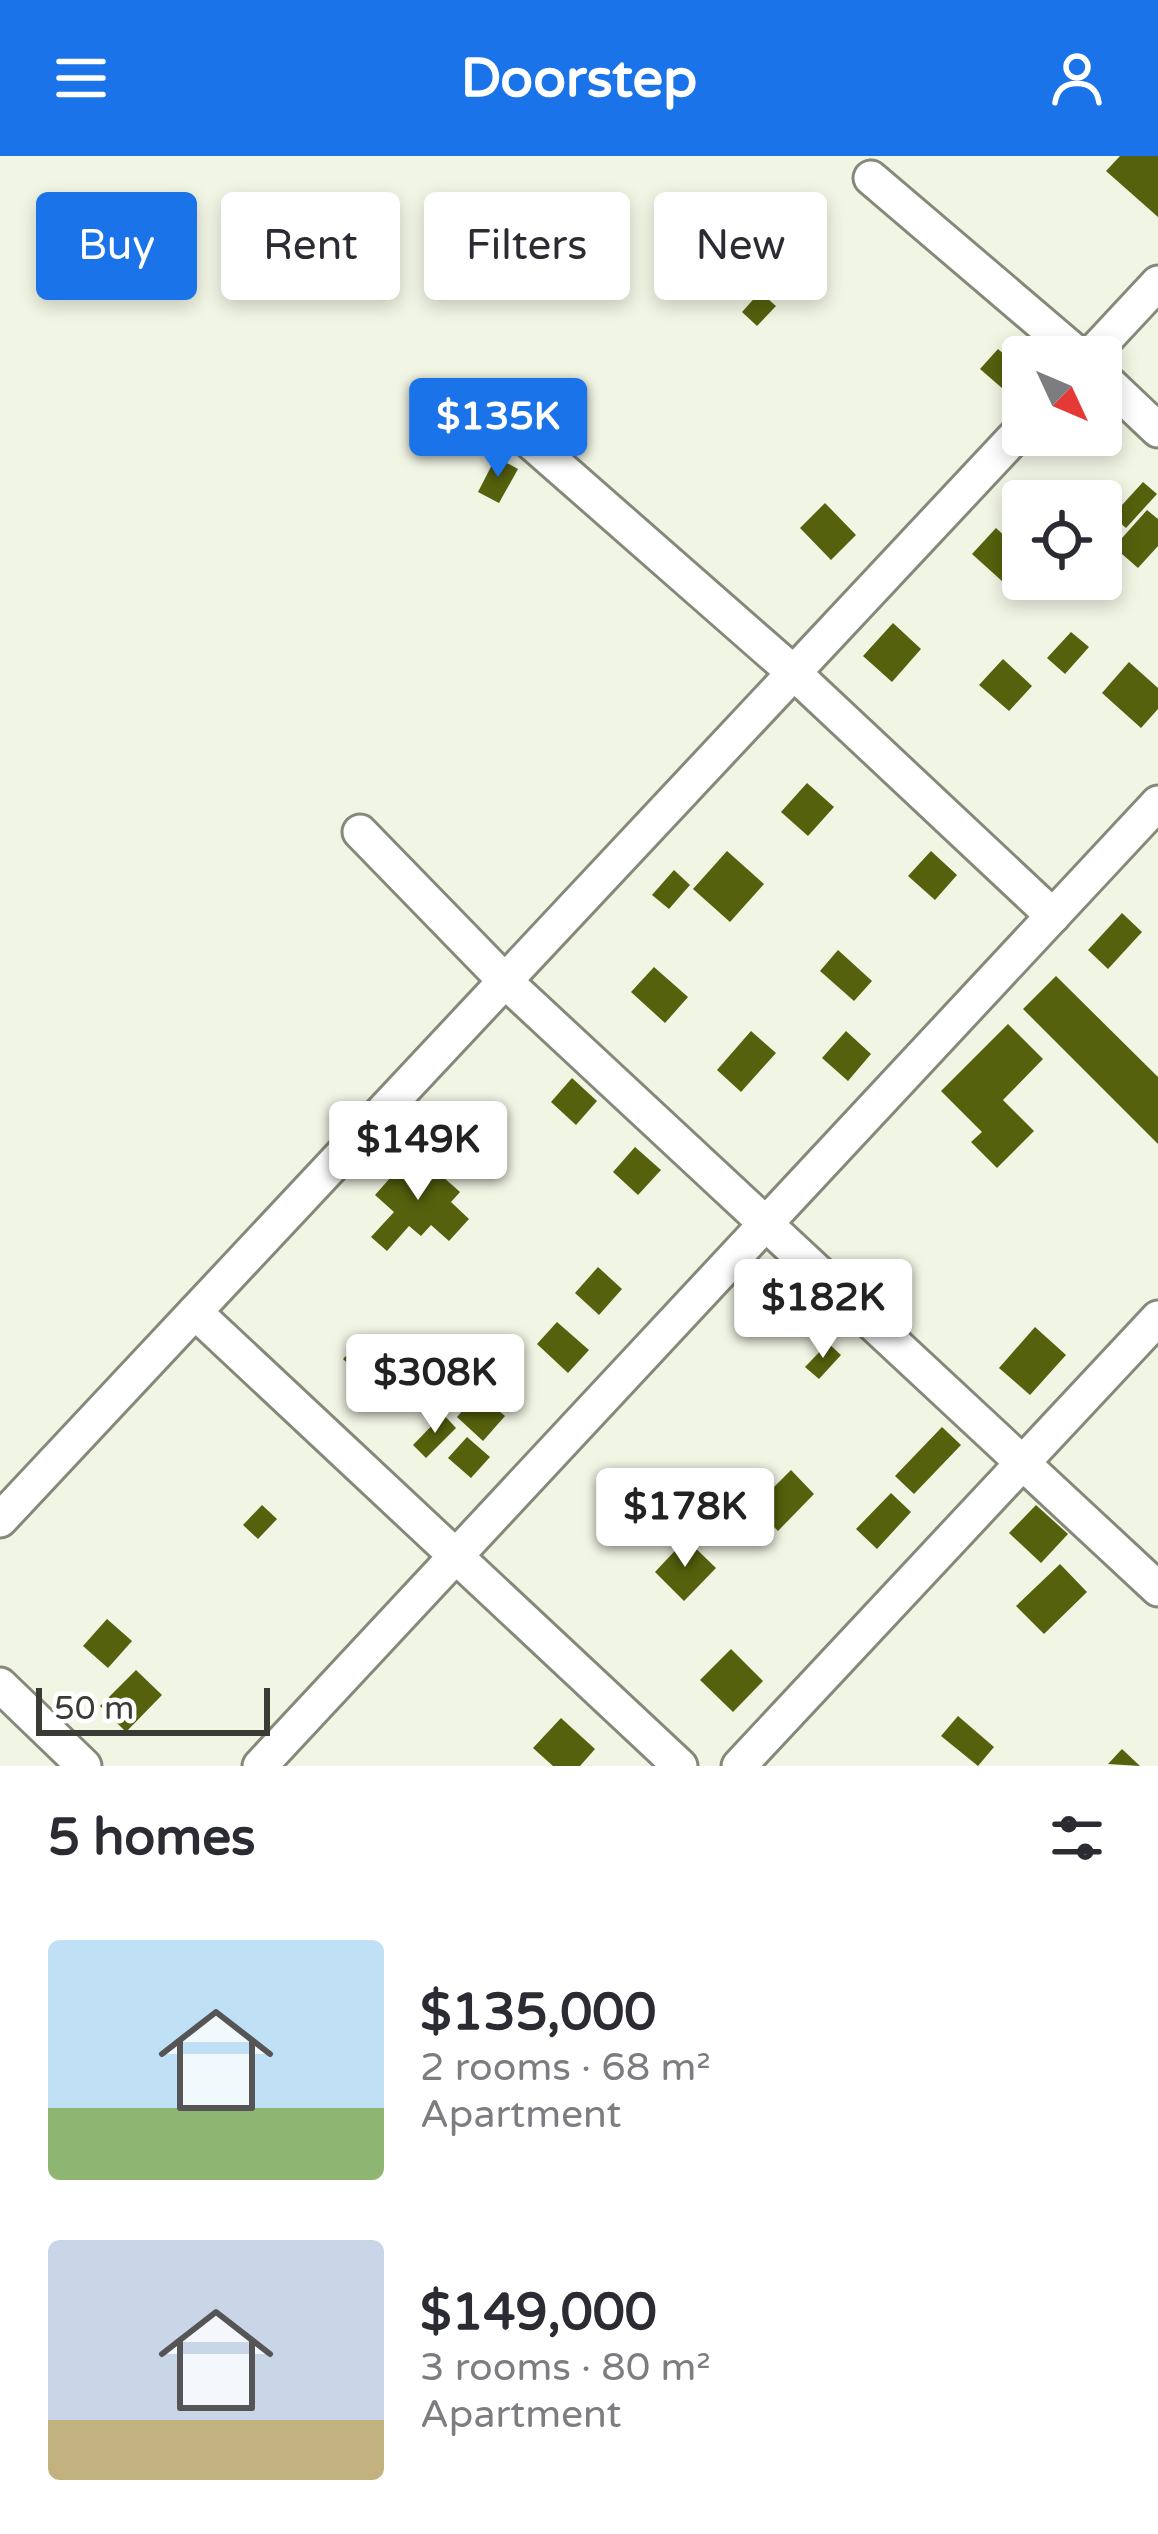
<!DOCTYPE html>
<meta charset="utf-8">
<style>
body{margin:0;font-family:"Varela Round",sans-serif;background:#f7f7f7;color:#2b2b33;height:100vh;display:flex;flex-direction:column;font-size:45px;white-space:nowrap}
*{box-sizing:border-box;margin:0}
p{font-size:39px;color:#7c7c81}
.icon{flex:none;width:66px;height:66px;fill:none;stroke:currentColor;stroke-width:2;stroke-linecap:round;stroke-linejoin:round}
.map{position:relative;height:1610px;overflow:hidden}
.side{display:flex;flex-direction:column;background:#fff;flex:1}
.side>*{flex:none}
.top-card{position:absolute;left:36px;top:36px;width:1086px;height:108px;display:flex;gap:24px}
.needle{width:78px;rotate:134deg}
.buttons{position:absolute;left:1002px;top:180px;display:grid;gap:24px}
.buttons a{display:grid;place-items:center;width:120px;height:120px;border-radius:12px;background:#fff;box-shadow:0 6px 18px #0003;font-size:60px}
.scale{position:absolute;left:36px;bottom:30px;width:234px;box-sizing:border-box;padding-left:12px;border:6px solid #393b34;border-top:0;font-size:33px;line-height:42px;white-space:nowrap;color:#393b34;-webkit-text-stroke:9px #fff;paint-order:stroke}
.price{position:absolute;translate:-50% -102px;padding:0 27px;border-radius:12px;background:#fff;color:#222;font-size:39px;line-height:78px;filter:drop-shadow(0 3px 6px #0008)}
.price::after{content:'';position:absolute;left:50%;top:72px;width:36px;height:27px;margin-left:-18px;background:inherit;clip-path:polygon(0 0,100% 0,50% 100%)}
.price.current{background:#1a73e8;color:#fff}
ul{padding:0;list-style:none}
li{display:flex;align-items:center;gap:36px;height:300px;padding:0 48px}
li span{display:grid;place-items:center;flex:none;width:336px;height:240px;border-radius:12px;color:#555}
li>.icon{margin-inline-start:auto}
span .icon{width:144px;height:144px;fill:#fffc;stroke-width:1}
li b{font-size:51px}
h2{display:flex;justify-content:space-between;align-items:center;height:144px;padding:0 48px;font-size:51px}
.chip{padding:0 42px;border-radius:12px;background:#fff;box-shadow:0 6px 18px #0003;font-size:42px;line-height:108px}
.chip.current{background:#1a73e8;color:#fff}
header{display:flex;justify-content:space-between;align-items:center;height:156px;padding:0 48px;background:#1a73e8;color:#fff;font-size:54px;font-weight:700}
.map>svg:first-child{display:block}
</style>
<header><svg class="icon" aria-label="menu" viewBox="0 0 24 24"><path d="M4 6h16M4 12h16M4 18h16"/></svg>Doorstep<svg class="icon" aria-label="person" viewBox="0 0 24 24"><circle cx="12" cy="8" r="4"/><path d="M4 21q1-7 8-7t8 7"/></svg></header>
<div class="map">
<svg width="1158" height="1610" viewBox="0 0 1158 1610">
<rect width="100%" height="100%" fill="#f1f5e4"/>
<!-- building -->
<g fill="#55610d">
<path d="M1120,0H1158V61L1106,15Z"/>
<path d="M760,136L776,150L757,170L742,156Z"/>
<path d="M998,193L1023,215V225L1010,239L980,213Z"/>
<path d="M496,301L518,313L499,347L478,336Z"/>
<path d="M1143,326L1157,338L1126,372L1112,360Z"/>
<path d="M825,347L856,379L831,404L800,372Z"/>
<path d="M1147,354L1158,363V390L1138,412L1114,391Z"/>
<path d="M996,372L1023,397V402L1003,426L972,398Z"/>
<path d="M893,467L921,493L892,526L863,500Z"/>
<path d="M1071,476L1089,491L1065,518L1047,502Z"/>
<path d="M1003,503L1032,530L1009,555L979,529Z"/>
<path d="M1129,506L1158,532V553L1141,572L1102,537Z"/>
<path d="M807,627L834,651L808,680L781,656Z"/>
<path d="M727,695L764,728L730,766L693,733Z"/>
<path d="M931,695L957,719L935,744L908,720Z"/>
<path d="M674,714L690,729L669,753L652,739Z"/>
<path d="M1122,757L1142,776L1108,813L1088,794Z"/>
<path d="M838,794L872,825L854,845L820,815Z"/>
<path d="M654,811L688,841L665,867L631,836Z"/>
<path d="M1056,820L1158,921V988L1023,853Z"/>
<path d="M1008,868L1043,903L1003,944L1034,975L997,1012L971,986L982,976L941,935Z"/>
<path d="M751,875L776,897L741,936L717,914Z"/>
<path d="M846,875L871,898L848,925L822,902Z"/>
<path d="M572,922L597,945L576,969L551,946Z"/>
<path d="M635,991L661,1014L638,1039L613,1016Z"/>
<path d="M414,995L460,1036L451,1046L469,1063L449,1085L431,1069L421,1080L409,1070L387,1095L371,1081L394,1056L375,1039Z"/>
<path d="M598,1111L622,1133L599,1159L575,1137Z"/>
<path d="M757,1132L768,1142L746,1165L735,1155Z"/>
<path d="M557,1166L589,1194L568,1217L537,1188Z"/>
<path d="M1035,1171L1066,1199L1030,1239L999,1212Z"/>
<path d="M359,1187L373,1201L358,1217L343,1203Z"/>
<path d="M503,1187L518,1202L503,1216L488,1201Z"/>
<path d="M828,1187L841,1199L819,1223L805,1211Z"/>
<path d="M478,1237L505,1260L483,1285L457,1261Z"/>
<path d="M443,1258L456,1272L426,1302L413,1289Z"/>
<path d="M942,1271L961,1289L914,1338L895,1320Z"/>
<path d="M467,1281L490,1301L471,1322L448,1302Z"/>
<path d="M791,1314L814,1338L778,1375L754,1351Z"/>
<path d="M891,1337L911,1356L877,1393L856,1373Z"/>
<path d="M262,1349L277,1363L258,1383L243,1369Z"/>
<path d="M1036,1349L1068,1378L1041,1407L1009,1377Z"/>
<path d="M686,1383L716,1412L684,1445L655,1416Z"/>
<path d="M1060,1408L1087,1436L1044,1478L1016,1450Z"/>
<path d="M107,1463L132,1485L108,1512L83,1490Z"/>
<path d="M731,1493L763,1525L733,1556L700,1524Z"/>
<path d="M136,1514L162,1539L126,1576L100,1550Z"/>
<path d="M958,1560L994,1591L978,1610L941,1580Z"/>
<path d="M561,1562L595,1593L580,1610H553L533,1592Z"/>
<path d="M1122,1593L1140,1610L1108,1608Z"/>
</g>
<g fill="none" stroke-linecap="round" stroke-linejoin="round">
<!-- minor casing -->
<g stroke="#858979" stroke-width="39">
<g id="minor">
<path d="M871,22L1081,201"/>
<path d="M1089,201L1158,127"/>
<path d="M1101,220L1158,274"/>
<path d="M500,259L794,517L1053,760"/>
<path d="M360,676L505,825L1158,1433"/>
<path d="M195,1156L680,1610"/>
<path d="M0,1364L1023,272"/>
<path d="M0,1529L84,1610"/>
<path d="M260,1610L1158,647"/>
<path d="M739,1610L1158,1162"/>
</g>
</g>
<!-- minor -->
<use href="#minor" stroke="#fff" stroke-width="33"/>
</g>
</svg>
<div class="buttons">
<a><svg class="needle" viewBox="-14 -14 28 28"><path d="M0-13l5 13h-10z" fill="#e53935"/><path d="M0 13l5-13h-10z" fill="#7c7c81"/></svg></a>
<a><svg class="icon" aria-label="locate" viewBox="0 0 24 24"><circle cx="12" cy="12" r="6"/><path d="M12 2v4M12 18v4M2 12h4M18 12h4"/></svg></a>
</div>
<div class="scale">50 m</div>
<b class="price current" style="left:498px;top:324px">$135K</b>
<b class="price" style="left:418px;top:1047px">$149K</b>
<b class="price" style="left:823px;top:1205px">$182K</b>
<b class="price" style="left:435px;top:1280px">$308K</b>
<b class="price" style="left:685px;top:1414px">$178K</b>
<div class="top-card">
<a class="chip current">Buy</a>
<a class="chip">Rent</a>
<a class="chip">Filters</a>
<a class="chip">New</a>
</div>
</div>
<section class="side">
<h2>5 homes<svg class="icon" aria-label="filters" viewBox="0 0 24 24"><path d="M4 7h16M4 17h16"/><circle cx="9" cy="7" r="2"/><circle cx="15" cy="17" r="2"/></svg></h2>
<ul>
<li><span style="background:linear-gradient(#bfe0f5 70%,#8fb573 0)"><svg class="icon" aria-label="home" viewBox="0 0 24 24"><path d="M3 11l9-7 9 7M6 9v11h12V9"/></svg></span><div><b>$135,000</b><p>2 rooms · 68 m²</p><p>Apartment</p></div></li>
<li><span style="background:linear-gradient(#c9d6e8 75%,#c2b280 0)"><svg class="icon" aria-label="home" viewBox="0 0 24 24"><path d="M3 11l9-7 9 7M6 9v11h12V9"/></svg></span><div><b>$149,000</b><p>3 rooms · 80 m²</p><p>Apartment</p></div></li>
</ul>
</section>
